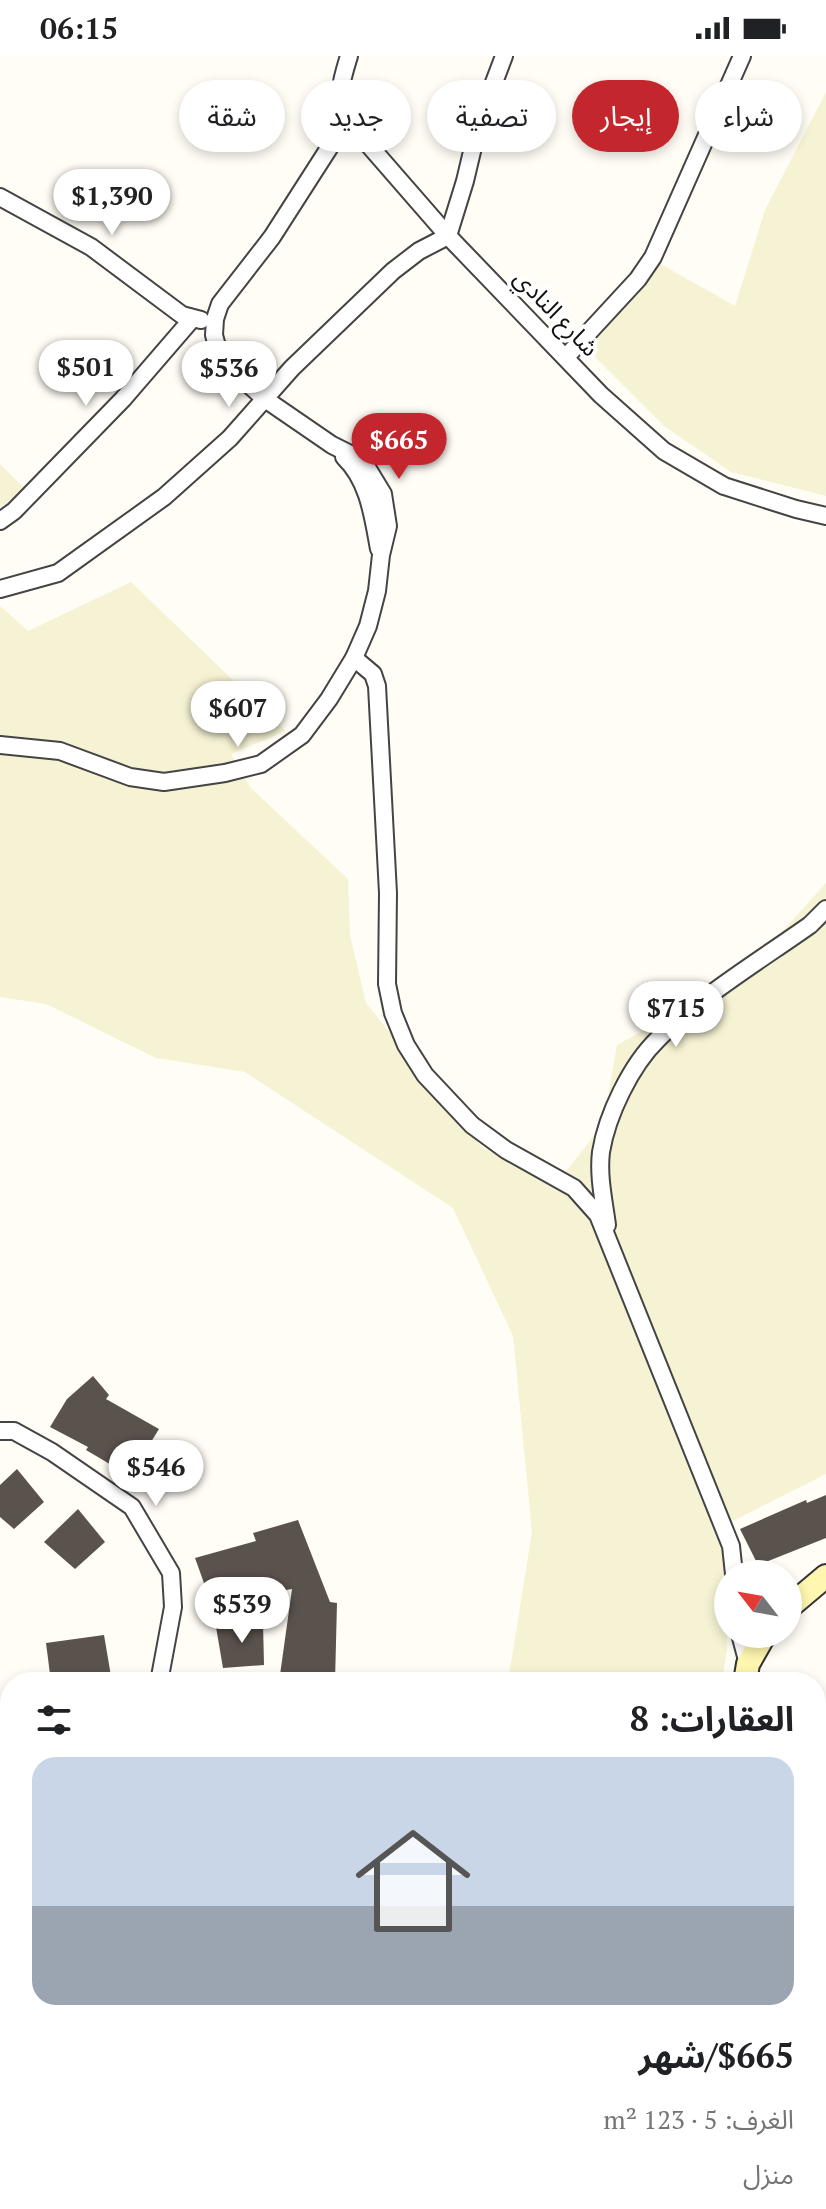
<!DOCTYPE html>
<html lang="ar">
<meta charset="utf-8">
<style>
body{margin:0;font-family:"PT Serif","Noto Sans Arabic",serif;background:#f2f2f2;color:#202124;direction:rtl;height:100vh;display:flex;flex-direction:column;font-size:30px;white-space:nowrap}
*{box-sizing:border-box;margin:0}
p{font-size:26px;color:#757577}
.icon{flex:none;width:44px;height:44px;fill:none;stroke:currentColor;stroke-width:2;stroke-linecap:round;stroke-linejoin:round}
.map{position:relative;flex:1;overflow:hidden;direction:ltr}
.side{position:absolute;left:0px;top:1616px;width:826px;height:538px;display:flex;flex-direction:column;background:#fff;border-radius:32px 32px 0 0;box-shadow:0 4px 12px #0003;direction:rtl}
.side>*{flex:none}
.banner{position:absolute;left:24px;top:24px;width:778px;height:72px;direction:rtl;display:flex;gap:16px}
.needle{width:52px;rotate:301deg}
.controls{position:absolute;left:714px;top:1504px;display:grid;gap:16px}
.controls a{display:grid;place-items:center;width:88px;height:88px;border-radius:50%;background:#fff;box-shadow:0 4px 12px #0003;font-size:40px}
.price{position:absolute;translate:-50% -68px;padding:0 18px;border-radius:28px;background:#fff;color:#222;font-size:26px;line-height:52px;filter:drop-shadow(0 2px 4px #0008)}
.price::after{content:'';position:absolute;left:50%;top:48px;width:24px;height:18px;margin-left:-12px;background:inherit;clip-path:polygon(0 0,100% 0,50% 100%)}
.price.current{background:#c4262e;color:#fff}
ul{padding:0;list-style:none}
li{display:grid;align-content:center;gap:16px;height:424px;padding:0 32px}
li span{display:grid;place-items:center;height:248px;border-radius:24px;color:#555}
li>.icon{margin-inline-start:auto}
span .icon{width:144px;height:144px;fill:#fffc;stroke-width:1}
li b{font-size:34px}
h2{display:flex;justify-content:space-between;align-items:center;height:96px;padding:0 32px;font-size:34px}
.tag{padding:0 28px;border-radius:36px;background:#fff;box-shadow:0 4px 12px #0003;font-size:28px;line-height:72px}
.tag.current{background:#c4262e;color:#fff}
.status{display:flex;justify-content:space-between;align-items:center;height:56px;padding:0 40px;background:#fff;direction:ltr}
.status svg{height:22px;fill:currentColor}
.map>svg:first-child{display:block}
</style>
<div class="status"><b>06:15</b><svg viewBox="0 0 49 12"><path d="M0 12V9h3v3zM5 12V6h3v6zM10 12V3h3v9zM15 12V0h3v12zM26 1h20v11H26zM47 4h2v5h-2z"/></svg></div>
<div class="map">
<svg width="826" height="2153" viewBox="0 0 826 2153">
<rect width="100%" height="100%" fill="#fffdf5"/>
<!-- farmland -->
<g fill="#f6f3d4">
<path d="M826,36V440L731,416L664,370L584,290L657,206L735,250L765,154Z"/>
<path d="M0,408L27,435L0,451Z"/>
<path d="M131,526L286,675L231,698L250,731L348,823L350,879L366,947L482,1091L557,1127L603,1068L617,989L742,920L826,827V1418L717,1473L727,1520V1593L722,1626H508L532,1476L513,1280L453,1152L245,1016L156,1002L46,948L0,941V550L28,575Z"/>
</g>
<!-- building -->
<g fill="#5a524d">
<path d="M93,1320L109,1339L106,1343L159,1373L130,1420L86,1394L88,1391L50,1371L67,1343Z"/>
<path d="M17,1413L44,1446L14,1473L0,1461V1429Z"/>
<path d="M826,1439V1482L758,1509L740,1473L806,1444L807,1447Z"/>
<path d="M78,1453L105,1486L75,1513L44,1486Z"/>
<path d="M298,1464L330,1546L337,1547L335,1626H279L292,1533L274,1536L270,1525L209,1541L195,1502L256,1485L253,1477Z"/>
<path d="M263,1567L264,1609L223,1612L216,1571Z"/>
<path d="M104,1579L112,1626H51L46,1587Z"/>
</g>
<g fill="none" stroke-linecap="round" stroke-linejoin="round">
<!-- street casing -->
<g stroke="#444" stroke-width="20">
<g id="street">
<path d="M349,0C342,23 335,42 347,64L448,180L601,339L664,395L724,430L796,453L826,460"/>
<path d="M0,141L91,191L182,259L201,264"/>
<path d="M566,301L638,223L653,201L742,0"/>
<path d="M344,401C369,425 373,461 379,493"/>
<path d="M0,465L14,455L123,343L192,263"/>
<path d="M0,533L58,517L164,441L230,382L292,312L393,215L419,195L448,180L465,125L479,66L504,0"/>
<path d="M354,602L373,618L377,630L388,837L387,928L393,957L406,989L425,1019L472,1069L506,1094L574,1132L598,1159L731,1490L734,1518"/>
<path d="M0,689L60,695L130,721L164,726L225,717L261,708L302,679L329,643L354,602L368,570L377,535L381,499L388,470L383,438L366,410L354,400L332,389L265,343L226,308L218,294L214,279L215,263L220,248L272,181L347,64"/>
<path d="M607,1169C604,1146 598,1120 601,1096C607,1059 631,1009 658,983C698,942 762,903 810,869L826,853"/>
<path d="M0,1375H14L52,1396L132,1451L171,1517L173,1551L159,1626"/>
<path d="M740,1578L748,1608"/>
<path d="M564,1626H651"/>
<path d="M816,1740L826,1738"/>
<path d="M0,1752H10"/>
<path d="M816,2023L826,2031"/>
<path d="M697,2144L707,2153"/>
<path d="M33,2153L35,2144"/>
<path d="M253,2153L256,2144"/>
</g>
</g>
<!-- secondary casing -->
<g stroke="#333" stroke-width="26">
<g id="secondary">
<path d="M788,1552L826,1520"/>
<path d="M745,1626L748,1608L765,1578"/>
<path d="M517,2153L520,2144"/>
<path d="M539,2153L544,2144"/>
</g>
</g>
<!-- street -->
<use href="#street" stroke="#fff" stroke-width="16"/>
<!-- secondary -->
<use href="#secondary" stroke="#fff6b0" stroke-width="22"/>
</g>
<g text-anchor="middle" stroke-width="8" stroke-linejoin="round" paint-order="stroke">
<!-- street labels -->
<g font-size="24" fill="#111" stroke="#fff">
<text transform="translate(556 257) rotate(46)" y="8">شارع النادي</text>
</g>
</g>
</svg>
<div class="controls">
<a><svg class="needle" viewBox="-14 -14 28 28"><path d="M0-13l5 13h-10z" fill="#e53935"/><path d="M0 13l5-13h-10z" fill="#757577"/></svg></a>
</div>
<b class="price" style="left:112px;top:181px">$1,390</b>
<b class="price" style="left:86px;top:352px">$501</b>
<b class="price" style="left:229px;top:353px">$536</b>
<b class="price current" style="left:399px;top:425px">$665</b>
<b class="price" style="left:238px;top:693px">$607</b>
<b class="price" style="left:676px;top:993px">$715</b>
<b class="price" style="left:156px;top:1452px">$546</b>
<b class="price" style="left:242px;top:1589px">$539</b>
<div class="banner">
<a class="tag">شراء</a>
<a class="tag current">إيجار</a>
<a class="tag">تصفية</a>
<a class="tag">جديد</a>
<a class="tag">شقة</a>
</div>
<section class="side">
<h2>العقارات: 8<svg class="icon" aria-label="filters" viewBox="0 0 24 24"><path d="M4 7h16M4 17h16"/><circle cx="9" cy="7" r="2"/><circle cx="15" cy="17" r="2"/></svg></h2>
<ul>
<li><span style="background:linear-gradient(#c9d6e8 60%,#9aa5b1 0)"><svg class="icon" aria-label="home" viewBox="0 0 24 24"><path d="M3 11l9-7 9 7M6 9v11h12V9"/></svg></span><div><b>$665/شهر</b><p>الغرف: 5 · 123 m²</p><p>منزل</p></div></li>
</ul>
</section>
</div>
